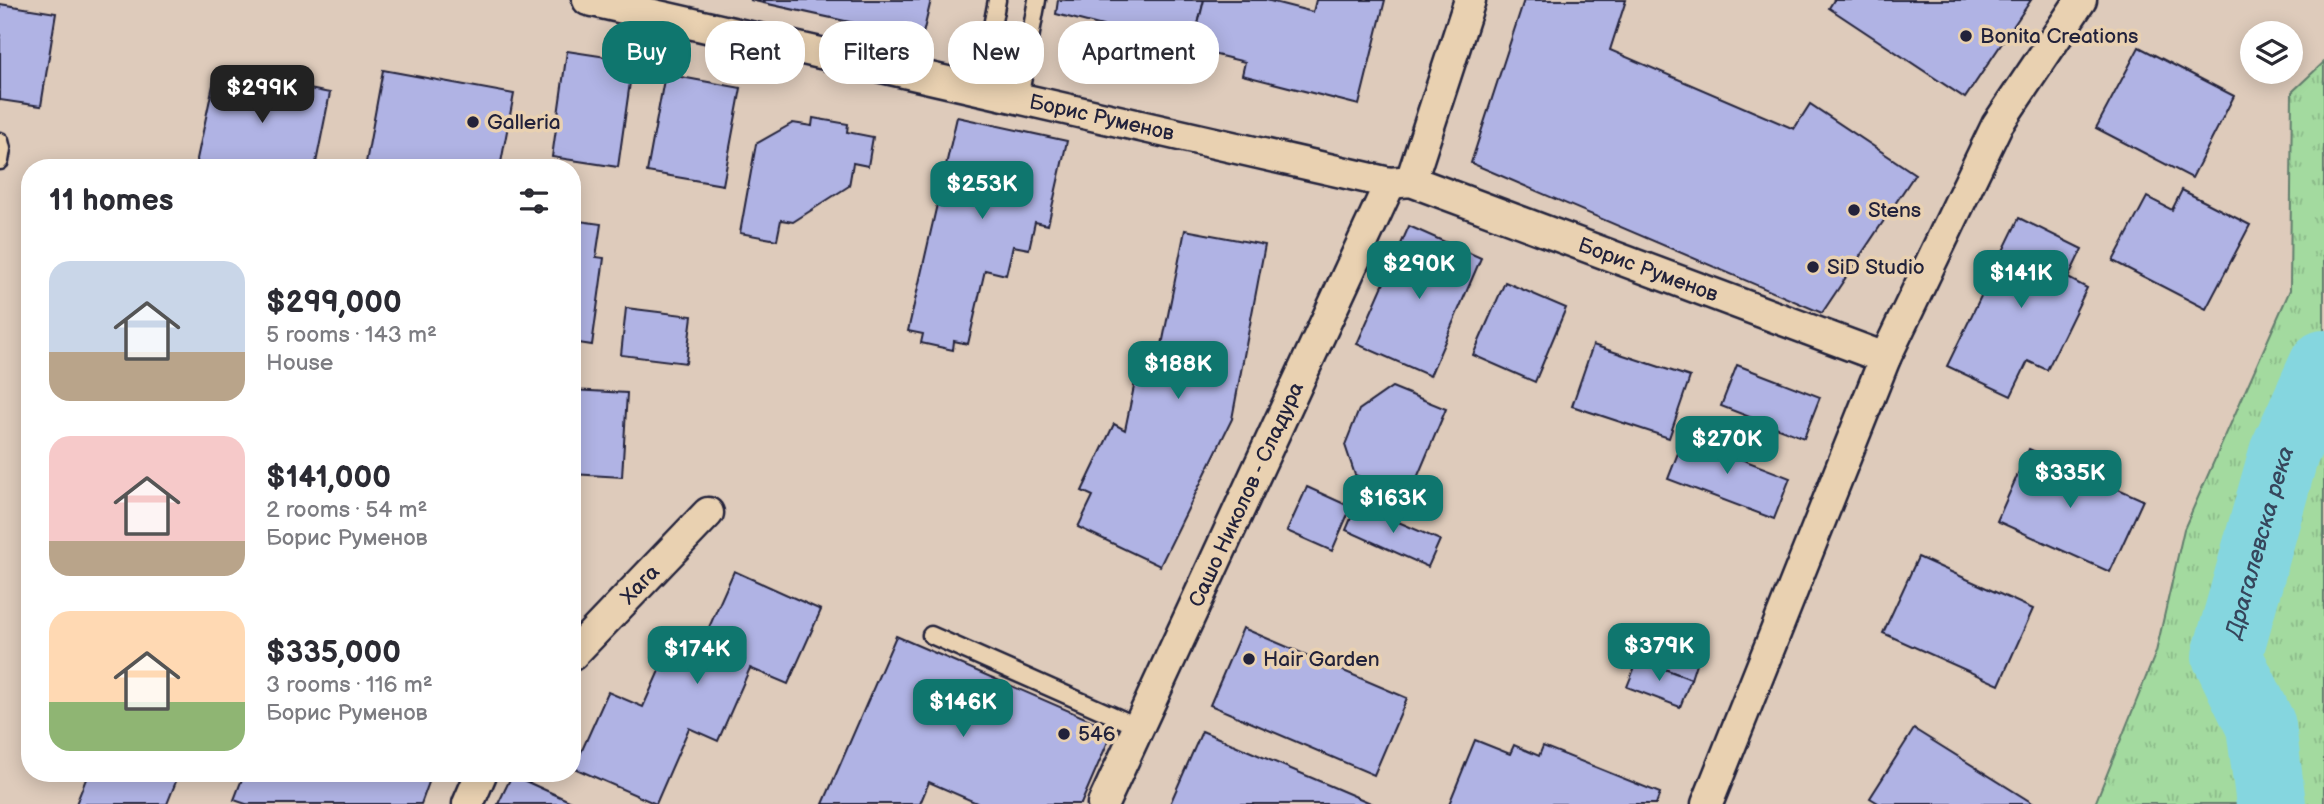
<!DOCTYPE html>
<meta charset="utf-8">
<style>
body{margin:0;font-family:"Balsamiq Sans",sans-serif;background:#f2f2f3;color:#2b2b33;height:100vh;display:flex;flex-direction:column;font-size:26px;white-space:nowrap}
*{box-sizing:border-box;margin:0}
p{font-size:23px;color:#7c7c81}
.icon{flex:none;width:38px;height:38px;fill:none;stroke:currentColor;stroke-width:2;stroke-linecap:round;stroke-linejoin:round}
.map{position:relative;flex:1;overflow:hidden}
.side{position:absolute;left:21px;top:159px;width:560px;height:623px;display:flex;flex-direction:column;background:#fff;border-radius:28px;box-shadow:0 4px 18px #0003}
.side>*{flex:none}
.top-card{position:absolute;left:602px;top:21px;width:665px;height:63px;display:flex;gap:14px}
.tools{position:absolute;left:2240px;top:21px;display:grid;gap:14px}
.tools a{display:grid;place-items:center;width:63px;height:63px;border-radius:50%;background:#fff;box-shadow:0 4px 18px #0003;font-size:35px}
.price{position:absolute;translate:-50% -60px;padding:0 16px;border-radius:14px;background:#0f766e;color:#fff;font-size:23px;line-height:46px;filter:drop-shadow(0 2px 4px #0008)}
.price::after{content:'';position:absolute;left:50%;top:42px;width:21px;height:16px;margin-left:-10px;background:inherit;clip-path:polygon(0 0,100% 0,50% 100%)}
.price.selected{background:#222;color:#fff}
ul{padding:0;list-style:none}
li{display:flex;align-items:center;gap:21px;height:175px;padding:0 28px}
li span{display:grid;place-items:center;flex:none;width:196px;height:140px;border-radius:21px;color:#555}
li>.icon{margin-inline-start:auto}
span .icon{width:84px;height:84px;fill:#fffc;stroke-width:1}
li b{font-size:30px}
h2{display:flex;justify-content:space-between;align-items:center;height:84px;padding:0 28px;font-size:30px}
.chip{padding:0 24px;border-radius:28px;background:#fff;box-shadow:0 4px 18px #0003;font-size:24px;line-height:63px}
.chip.selected{background:#0f766e;color:#fff}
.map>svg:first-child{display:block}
</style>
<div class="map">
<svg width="2324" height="804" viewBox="0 0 2324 804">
<defs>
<pattern id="grass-tufts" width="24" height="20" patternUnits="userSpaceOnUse" patternTransform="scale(1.75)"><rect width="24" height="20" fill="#a3da9f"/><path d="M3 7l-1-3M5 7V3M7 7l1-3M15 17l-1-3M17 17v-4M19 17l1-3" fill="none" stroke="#8cbb8a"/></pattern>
</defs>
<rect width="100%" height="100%" fill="#decbbb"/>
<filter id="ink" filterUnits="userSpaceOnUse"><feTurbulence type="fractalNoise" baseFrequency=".0143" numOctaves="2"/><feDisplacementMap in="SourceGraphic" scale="14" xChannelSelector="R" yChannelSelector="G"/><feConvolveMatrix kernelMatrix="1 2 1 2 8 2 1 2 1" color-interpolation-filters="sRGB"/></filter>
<g filter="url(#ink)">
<!-- grass -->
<path fill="url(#grass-tufts)" stroke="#627e6d" stroke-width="2" d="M2324,62V804H2095L2156,652L2184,529L2290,290L2292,92Z"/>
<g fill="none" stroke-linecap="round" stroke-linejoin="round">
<!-- river -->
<path stroke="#85d6df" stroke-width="70" id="s1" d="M2271,804L2261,726L2227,656L2284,453L2324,365"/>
</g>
<!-- building -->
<g fill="#b0b3e4" stroke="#22223b" stroke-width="2">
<path d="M750,0H931L922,38Z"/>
<path d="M1058,0H1204L1192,49L1056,14Z"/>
<path d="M1204,0H1266L1313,12L1316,0H1385L1359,105L1242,75L1245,62L1192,49Z"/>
<path d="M1524,0H1626L1610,50L1794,129L1810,104L1915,174L1822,313L1471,163Z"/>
<path d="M1834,0H2031L1965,98L1829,8Z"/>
<path d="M0,4L56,13L41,106L0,100Z"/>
<path d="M2139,47L2234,96L2192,178L2096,128Z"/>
<path d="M567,51L633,61L618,167L552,157Z"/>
<path d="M383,70L514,94L500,168H365Z"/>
<path d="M216,71L330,93L315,168H198L197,159Z"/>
<path d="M665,74L741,88L723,185L647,172Z"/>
<path d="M957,117L1067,141L1048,225L1035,222L1029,249L1013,246L1006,275L985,270L968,344L954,341L953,350L921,343L923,334L908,331Z"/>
<path d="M813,118L848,124L847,132L873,137L868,166L853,163L849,186L793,222L781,220L777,240L740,233L756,144L793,123L812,126Z"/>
<path d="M2182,190L2250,225L2206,309L2113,261L2147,197L2172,210Z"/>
<path d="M2019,218L2082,249L2068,278L2087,288L2047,370L2028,361L2011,396L1947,366Z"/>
<path d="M572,220L601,224L596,257L604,258L592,345L572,342Z"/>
<path d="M1409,226L1481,258L1430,376L1357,344Z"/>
<path d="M1185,230L1265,245L1232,419L1160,566L1078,527L1093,496L1082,491L1114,424L1125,430L1136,377L1155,380Z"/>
<path d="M1505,282L1566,308L1535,382L1473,355Z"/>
<path d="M626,308L692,316L686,363L621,355Z"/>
<path d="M1593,345L1690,377L1669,438L1572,406Z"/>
<path d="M1737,365L1820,397L1804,438L1721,406Z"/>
<path d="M1392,387L1446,409L1409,497L1355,475L1345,445L1359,410Z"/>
<path d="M572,390L627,393L622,477L572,474Z"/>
<path d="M1690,422L1708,429L1702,444L1790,478L1774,519L1668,479Z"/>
<path d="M2029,449L2143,500L2110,572L1997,521Z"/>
<path d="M1307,487L1351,507L1332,551L1287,531Z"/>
<path d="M1357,504L1440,540L1428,567L1346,530Z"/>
<path d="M1918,557L2033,609L1999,685L1883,633Z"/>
<path d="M734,571L821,610L788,684L750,668L718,741L689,728L656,804L574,768L608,692L643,707L677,630L703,641Z"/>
<path d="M1243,628L1407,698L1374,775L1210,705Z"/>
<path d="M1647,634L1699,654L1691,679L1638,659Z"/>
<path d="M896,636L1113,730L1081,804H979L929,782L920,804H823Z"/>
<path d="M1638,659L1691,679L1680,707L1627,687Z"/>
<path d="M1914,729L2034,804H1880L1870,798Z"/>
<path d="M1202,731L1373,804H1170Z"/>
<path d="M1475,740L1510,754L1514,745L1539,756L1543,746L1660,793L1656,804H1449Z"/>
<path d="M88,774H179L167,804H76Z"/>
<path d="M244,774H432L421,804H246L234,800Z"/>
<path d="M512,775L576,804H498Z"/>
</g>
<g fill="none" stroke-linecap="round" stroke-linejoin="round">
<!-- service casing -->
<g stroke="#22223b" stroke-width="21">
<g id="service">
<path d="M980,90L997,0"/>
<path d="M1019,99L1037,0"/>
<path d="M0,141L2,149L0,161"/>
<path d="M931,635L1139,727"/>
</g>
</g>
<!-- minor casing -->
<g stroke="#22223b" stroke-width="35">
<g id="minor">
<path id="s2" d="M588,0L1390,183L1411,181L1885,358"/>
<path d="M1411,181L1470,0"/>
<path id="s3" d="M572,655L708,513"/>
<path d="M468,804L481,774"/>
<path id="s4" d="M1103,804L1390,183"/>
<path d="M1707,804L1885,358L1997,125L2081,0"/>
</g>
</g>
<!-- service -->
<use href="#service" stroke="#e9d1b1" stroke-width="16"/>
<!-- minor -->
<use href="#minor" stroke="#e9d1b1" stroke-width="30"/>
</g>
</g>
<!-- markers -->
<g fill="#22223b" stroke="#e9d1b1" stroke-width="2.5">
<circle cx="1966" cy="36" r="7"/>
<circle cx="473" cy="122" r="7"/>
<circle cx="1854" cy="210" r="7"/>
<circle cx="1813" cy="267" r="7"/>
<circle cx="1249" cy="659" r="7"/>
<circle cx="1064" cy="734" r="7"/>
</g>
<g text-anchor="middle" stroke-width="7" stroke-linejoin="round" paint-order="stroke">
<!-- poi labels -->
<g font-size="21" fill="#22223b" stroke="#e9d1b1" text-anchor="start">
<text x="1980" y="43">Bonita Creations</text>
<text x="487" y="129">Galleria</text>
<text x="1868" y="217">Stens</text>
<text x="1827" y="274">SiD Studio</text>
<text x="1263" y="666">Hair Garden</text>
<text x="1078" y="741">546</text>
</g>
<!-- street labels -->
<g font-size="21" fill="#22223b" stroke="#e9d1b1">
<text dy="7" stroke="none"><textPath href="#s2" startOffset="527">Борис Руменов</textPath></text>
<text dy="7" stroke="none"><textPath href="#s2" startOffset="1097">Борис Руменов</textPath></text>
<text dy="7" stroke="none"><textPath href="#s4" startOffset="341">Сашо Николов - Сладура</textPath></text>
<text dy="7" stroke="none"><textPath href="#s3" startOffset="98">Хага</textPath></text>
</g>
<!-- water labels -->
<g font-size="23" font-style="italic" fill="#36465c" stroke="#e9d1b1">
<text dy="8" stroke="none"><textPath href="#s1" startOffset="275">Драгалевска река</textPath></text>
</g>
</g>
</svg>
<div class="tools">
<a><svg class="icon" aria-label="layers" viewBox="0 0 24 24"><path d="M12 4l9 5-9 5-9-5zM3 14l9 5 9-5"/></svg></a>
</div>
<b class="price selected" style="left:262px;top:125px">$299K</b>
<b class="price" style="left:982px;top:221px">$253K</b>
<b class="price" style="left:1419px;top:301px">$290K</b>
<b class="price" style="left:2021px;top:310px">$141K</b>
<b class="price" style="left:1178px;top:401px">$188K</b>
<b class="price" style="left:1727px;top:476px">$270K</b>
<b class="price" style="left:2070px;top:510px">$335K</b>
<b class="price" style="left:1393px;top:535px">$163K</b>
<b class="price" style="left:1659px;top:683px">$379K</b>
<b class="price" style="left:697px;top:686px">$174K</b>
<b class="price" style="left:963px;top:739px">$146K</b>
<div class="top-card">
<a class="chip selected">Buy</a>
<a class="chip">Rent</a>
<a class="chip">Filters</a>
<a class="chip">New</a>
<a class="chip">Apartment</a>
</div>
<section class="side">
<h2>11 homes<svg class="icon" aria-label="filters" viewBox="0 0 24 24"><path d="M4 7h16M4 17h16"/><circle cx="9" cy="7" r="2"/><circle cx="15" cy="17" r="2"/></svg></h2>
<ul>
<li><span style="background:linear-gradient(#c9d6e8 65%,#b9a48a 0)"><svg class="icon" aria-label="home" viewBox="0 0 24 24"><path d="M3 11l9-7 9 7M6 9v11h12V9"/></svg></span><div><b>$299,000</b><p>5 rooms · 143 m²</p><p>House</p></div></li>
<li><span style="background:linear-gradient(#f6c9c9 75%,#b9a48a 0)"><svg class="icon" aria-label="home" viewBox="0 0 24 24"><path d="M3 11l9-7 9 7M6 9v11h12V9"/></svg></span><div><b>$141,000</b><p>2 rooms · 54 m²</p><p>Борис Руменов</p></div></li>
<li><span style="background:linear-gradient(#ffd9b3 65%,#8fb573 0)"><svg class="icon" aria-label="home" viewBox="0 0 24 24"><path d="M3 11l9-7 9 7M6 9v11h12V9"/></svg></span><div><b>$335,000</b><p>3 rooms · 116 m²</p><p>Борис Руменов</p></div></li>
</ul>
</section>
</div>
